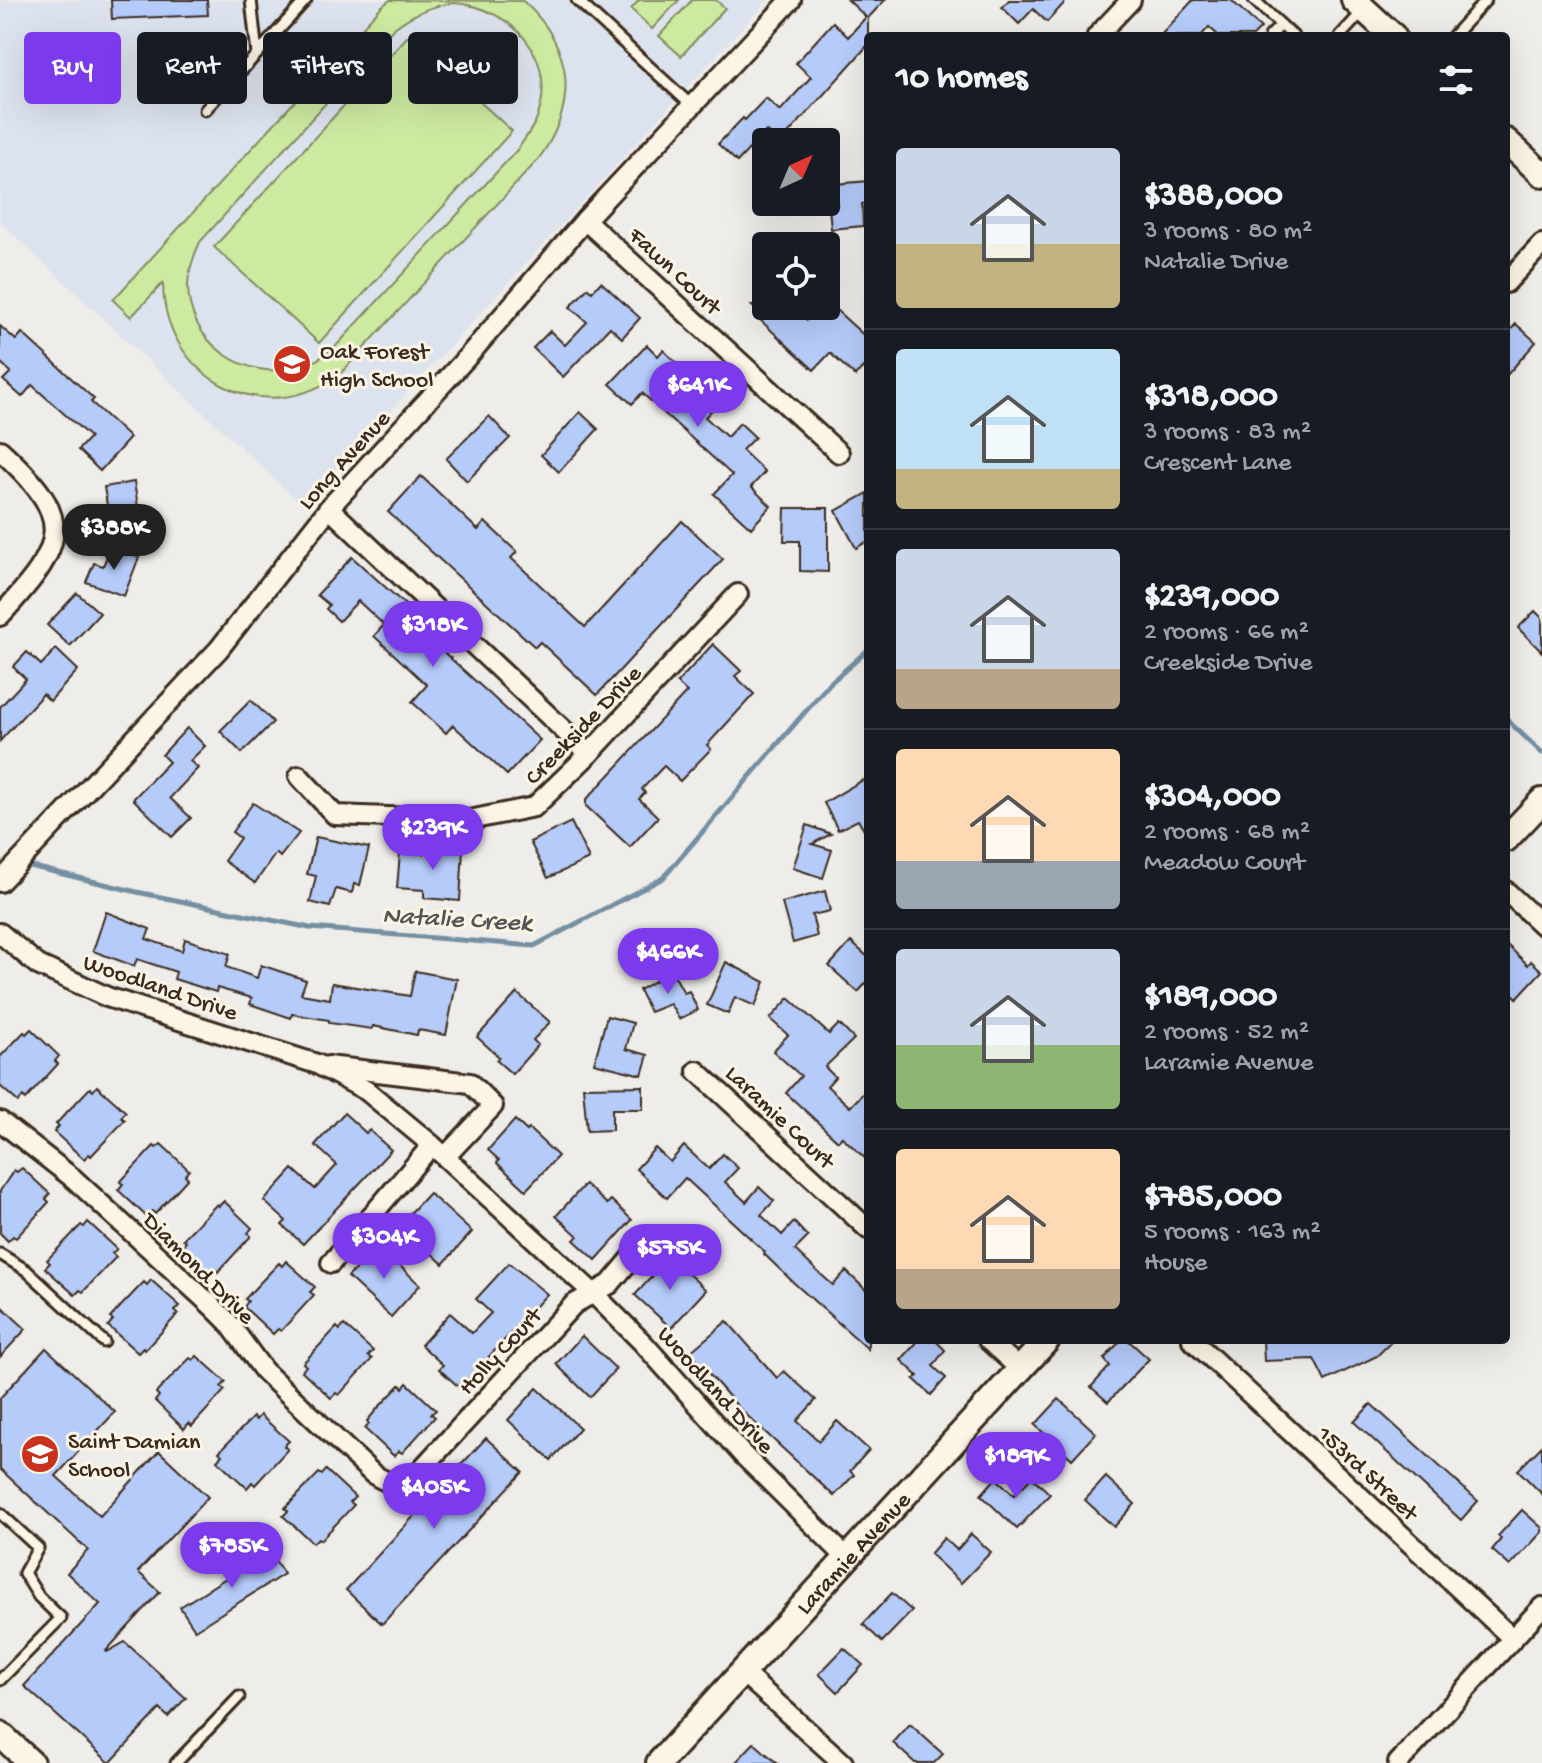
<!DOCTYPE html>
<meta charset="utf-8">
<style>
body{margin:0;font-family:"Gochi Hand",sans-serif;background:#20242c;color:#f1f3f6;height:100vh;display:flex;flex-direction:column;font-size:30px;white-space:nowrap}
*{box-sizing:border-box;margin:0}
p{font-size:26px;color:#9ea1a6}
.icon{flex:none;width:44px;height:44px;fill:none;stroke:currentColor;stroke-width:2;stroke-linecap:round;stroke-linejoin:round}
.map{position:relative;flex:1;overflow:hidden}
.details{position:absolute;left:864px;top:32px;width:646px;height:1312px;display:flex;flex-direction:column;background:#171b24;border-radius:8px;box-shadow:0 8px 32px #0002}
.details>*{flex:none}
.hud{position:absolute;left:24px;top:32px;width:720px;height:72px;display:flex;gap:16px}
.needle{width:52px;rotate:44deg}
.tools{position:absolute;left:752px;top:128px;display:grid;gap:16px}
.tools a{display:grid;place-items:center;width:88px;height:88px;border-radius:8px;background:#171b24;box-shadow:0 8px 32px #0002;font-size:40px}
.price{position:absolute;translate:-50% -68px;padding:0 18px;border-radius:28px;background:#7c3aed;color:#fff;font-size:26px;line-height:52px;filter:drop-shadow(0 2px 4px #0008)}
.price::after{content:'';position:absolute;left:50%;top:48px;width:24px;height:18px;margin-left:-12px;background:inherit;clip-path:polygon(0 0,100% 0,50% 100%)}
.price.current{background:#222;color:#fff}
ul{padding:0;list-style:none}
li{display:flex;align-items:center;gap:24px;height:200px;padding:0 32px}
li+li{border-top:2px solid #363941}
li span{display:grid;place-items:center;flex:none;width:224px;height:160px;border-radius:8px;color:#555}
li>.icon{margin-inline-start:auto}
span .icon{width:96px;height:96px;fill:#fffc;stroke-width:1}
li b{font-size:34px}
h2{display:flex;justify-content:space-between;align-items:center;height:96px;padding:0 32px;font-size:34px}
.chip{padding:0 28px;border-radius:8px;background:#171b24;box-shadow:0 8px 32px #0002;font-size:28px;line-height:72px}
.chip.current{background:#7c3aed;color:#fff}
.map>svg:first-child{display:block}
</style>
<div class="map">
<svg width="1542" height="1763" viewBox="0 0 1542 1763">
<rect width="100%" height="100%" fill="#eeede9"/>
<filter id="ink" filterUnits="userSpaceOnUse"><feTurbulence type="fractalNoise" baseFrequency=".0125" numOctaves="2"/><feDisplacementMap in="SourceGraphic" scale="16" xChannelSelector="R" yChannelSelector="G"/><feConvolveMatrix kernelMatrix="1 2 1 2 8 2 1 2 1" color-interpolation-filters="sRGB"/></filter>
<g filter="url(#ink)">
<!-- built -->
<path fill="#dde3ee" d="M0,0H768L303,506L0,222Z"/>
<!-- green -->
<g fill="#cdeaa1" stroke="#848a60" stroke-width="2" fill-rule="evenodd">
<path d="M390,0L523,1C575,48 579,105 537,161L342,372C265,433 163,378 163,283L131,317L113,300L381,7ZM455,3C513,8 559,59 537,118C532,130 524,140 517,150L337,345C326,355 314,363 300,367C245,383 187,342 188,284C189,269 194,255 200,242L393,29C412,14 431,5 455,3Z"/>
<path d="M639,0H679L652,29L631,9Z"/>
<path d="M692,0H716L725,8L681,56L659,36Z"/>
<path d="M408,36L512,131L319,343L214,247Z"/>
</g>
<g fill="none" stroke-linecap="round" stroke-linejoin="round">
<!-- stream -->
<g stroke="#758fa2" stroke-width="5">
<path d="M1506,719L1542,753"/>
<path d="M30,866L137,892L310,928L534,946L663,878L829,684L868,650"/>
</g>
</g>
<!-- building -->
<g fill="#b5cbfa" stroke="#3b2a1e" stroke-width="2">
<path d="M111,0H207L208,15L112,19Z"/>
<path d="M848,0H885L868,18V45L781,142L766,131L737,162L718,144L743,118L745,120L766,98L780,111L811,77L796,63L833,22L848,37L866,17Z"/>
<path d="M1009,0H1067L1047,22L1033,9L1019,24L1002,7Z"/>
<path d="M1193,0H1231L1261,28L1253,36H1219L1209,27L1201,36H1160Z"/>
<path d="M868,181V203L862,204L863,226L831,229L829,207L837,206L835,184Z"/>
<path d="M601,282L640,318L622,338L610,327L563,377L533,348L550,331L565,345L587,322L570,307L588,288L592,292Z"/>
<path d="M826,301L868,339V362L855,376L830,353L814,370L760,320L763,316L752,306H792L807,320L820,306H826Z"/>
<path d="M1516,324L1536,342L1506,376V335Z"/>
<path d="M0,326L16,340L22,333L94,399L91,402L130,438L100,471L78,450L90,437L32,385L22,397L3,380L11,372L0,362Z"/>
<path d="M647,345L658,356L663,350L683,369L669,384L690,404L703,390L718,404L705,417L727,437L740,423L755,437L742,450L765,472L751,487L771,506L751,528L714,494L732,475L642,393L632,404L610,384Z"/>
<path d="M580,412L598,429L559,472L541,455Z"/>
<path d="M489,416L510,438L467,481L446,459Z"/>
<path d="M421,476L478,530L485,522L517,552L511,558L585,627L682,521L723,559L597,695L540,642L535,647L388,512Z"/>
<path d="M134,482L141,525L111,530L104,487Z"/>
<path d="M868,493V541L856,548L836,511Z"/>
<path d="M785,508H828V572L800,571V541H784Z"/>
<path d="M111,547L139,557L124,596L86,582L94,563L103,566Z"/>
<path d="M352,557L443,639L437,646L540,740L507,775L453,725L446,733L412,702L427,685L374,636L384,625L358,601L339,621L326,609L329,605L317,595Z"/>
<path d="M77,593L100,613L70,646L47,625Z"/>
<path d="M1535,611L1542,618V652L1518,628Z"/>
<path d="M713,644L741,671L735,676L754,694L707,745L711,749L680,781L664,766L642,789L645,793L639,799L658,817L630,847L586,806V800L687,692L677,683Z"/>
<path d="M56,649L78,670L50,701L43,694L0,741V707L26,679L13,667L27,652L41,665Z"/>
<path d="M251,700L273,722L242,753L220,731Z"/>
<path d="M187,728L205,746L190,761L198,768L170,798L191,818L172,837L133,799L169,762L162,755Z"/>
<path d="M863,780L868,789V837L858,820L838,830L824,803Z"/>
<path d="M253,803L299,833L280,857L276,853L255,883L224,861L240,838L232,832Z"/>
<path d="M571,822L589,859L548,878L530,842Z"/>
<path d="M807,825L831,834L812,844L832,850L823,878L793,868Z"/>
<path d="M316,837L369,848L360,885L354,884L352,893L336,889L330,907L310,902L316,876L307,874Z"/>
<path d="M425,845L463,848L460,901L424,898V890L397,888L400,853L424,854Z"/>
<path d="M825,891L830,911L812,915L817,936L793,943L782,903Z"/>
<path d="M106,912L150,929L146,939L182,951L185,939L230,954L226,967L257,978L261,965L306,980L301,994L330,999L332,983L410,996L415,971L457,979L446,1035L418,1030L417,1035L373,1026L372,1029L329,1023V1020L292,1014L291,1018L250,1004L252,998L217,988L216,992L174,979L176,972L137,959L134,966L93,951Z"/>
<path d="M851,942L868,957V981L858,992L829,966Z"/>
<path d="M1506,944L1528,965L1531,961L1542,971L1517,998L1506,987Z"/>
<path d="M726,962L765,982L755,1006L735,997L728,1014L707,1005Z"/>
<path d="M672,971L684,993L689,991L698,1010L679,1019L670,1004L650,1012L639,990Z"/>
<path d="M517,993L550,1022L533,1040L538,1045L512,1074L496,1060L499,1057L477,1037Z"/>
<path d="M789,998L829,1034L839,1024L854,1039L825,1067L835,1077L827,1086L850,1107L868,1088V1161L842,1137L838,1141L786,1093L801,1076L773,1051L788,1035L770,1019Z"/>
<path d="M607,1016L633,1023L626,1049L648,1055L642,1075L594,1063Z"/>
<path d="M31,1029L59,1056L55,1061L58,1064L25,1100L23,1097L18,1102L0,1086V1057L24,1032L26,1034Z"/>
<path d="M97,1086L126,1112L121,1117L125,1120L91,1156L89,1154L84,1159L54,1132L59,1126L56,1124L67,1112L90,1088L93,1091Z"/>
<path d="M643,1086V1109H612V1130L587,1131L583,1087Z"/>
<path d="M344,1113L366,1133L369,1130L391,1150L303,1244L282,1225L286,1221L264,1201L293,1169L315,1189L337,1165L315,1145Z"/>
<path d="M515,1120L527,1131L529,1129L558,1156L526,1190L497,1163L499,1160L488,1150Z"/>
<path d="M161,1144L189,1170L185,1175L188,1178L155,1214L152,1211L147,1217L118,1190L123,1184L120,1182L154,1146L156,1148Z"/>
<path d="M684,1146L709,1169L723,1154L738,1168L725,1182L746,1202L759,1187L774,1201L761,1215L782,1235L794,1222L808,1237L795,1250L817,1271L833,1285L846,1271L868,1292V1349L794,1283L764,1254L765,1252L685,1178L667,1198L636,1169L655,1148L670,1162Z"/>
<path d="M22,1168L50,1194L46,1199L49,1202L16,1238L13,1236L8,1241L0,1233V1191L14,1170L17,1172Z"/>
<path d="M585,1184L607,1204L611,1200L632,1220L596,1260L574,1240L578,1236L556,1216Z"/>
<path d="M429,1193L472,1232L443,1264L400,1224Z"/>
<path d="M224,1201L252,1228L248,1233L251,1236L218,1272L215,1269L211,1274L181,1247L186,1242L183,1239L217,1204L219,1206Z"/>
<path d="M88,1222L117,1249L112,1253L116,1257L83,1292L80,1290L75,1295L45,1268L50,1263L47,1260L81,1225L84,1227Z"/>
<path d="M378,1245L420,1285L391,1317L348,1277Z"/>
<path d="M670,1257L706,1290L671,1328L635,1295Z"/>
<path d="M286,1261L315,1287L310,1292L314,1295L281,1331L278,1329L273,1334L244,1307L248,1301L245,1299L256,1287L279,1263L282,1266Z"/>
<path d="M509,1263L547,1294L460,1388L439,1369L443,1365L421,1345L450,1313L472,1333L491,1313L476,1299Z"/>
<path d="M151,1280L180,1306L175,1311L178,1314L145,1350L143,1348L138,1353L108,1326L113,1320L110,1318L121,1306L144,1282L147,1285Z"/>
<path d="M0,1305L26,1329L0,1357Z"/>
<path d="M727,1321L777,1378L784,1371L816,1400L797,1421L819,1441L837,1421L869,1450L850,1471L854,1475L834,1496L739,1408L690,1352Z"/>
<path d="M344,1325L373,1351L368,1356L372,1359L339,1395L336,1393L331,1398L302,1371L306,1366L303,1363L337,1327L340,1330Z"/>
<path d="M582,1336L616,1369L590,1397L556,1364Z"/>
<path d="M919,1340H935L945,1350L933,1366L946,1378L931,1395L914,1379L918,1376L901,1360Z"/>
<path d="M1121,1340H1128L1149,1359L1108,1402L1091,1387L1110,1366L1104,1359Z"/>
<path d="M1263,1340H1393L1377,1356L1325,1381L1314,1359L1264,1361Z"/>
<path d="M46,1348L115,1412L56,1476L100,1516L159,1451L208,1497L138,1572L160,1592L106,1651L107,1652L125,1642L186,1698L168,1717L160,1709L110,1763L24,1686L100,1604L67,1573L88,1550L0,1469V1398Z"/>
<path d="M197,1356L226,1382L221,1387L225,1390L192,1426L189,1423L184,1429L155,1401L159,1396L156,1393L190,1358L193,1360Z"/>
<path d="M407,1383L436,1410L431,1414L435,1417L402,1453L399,1451L394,1456L365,1429L369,1424L367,1421L377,1409L400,1385L403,1388Z"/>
<path d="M537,1388L580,1428L551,1460L508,1420Z"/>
<path d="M1059,1399L1096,1433L1072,1459L1035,1425Z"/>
<path d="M1371,1404L1478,1501L1461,1520L1354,1422Z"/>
<path d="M260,1415L289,1441L284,1446L288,1449L255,1485L252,1482L247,1488L217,1460L222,1455L219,1452L253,1417L256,1420Z"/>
<path d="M486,1438L523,1472L382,1624L346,1590Z"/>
<path d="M1542,1446V1494L1518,1470Z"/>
<path d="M326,1470L355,1497L350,1502L354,1505L321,1540L318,1538L313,1543L283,1516L288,1511L285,1508L296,1497L319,1473L322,1475Z"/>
<path d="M1032,1477L1050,1494L1017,1529L981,1495L996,1478L1014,1495Z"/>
<path d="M1106,1477L1135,1504L1114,1527L1085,1500Z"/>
<path d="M1522,1510L1542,1528V1532L1510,1566L1492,1550L1501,1539L1498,1536Z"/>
<path d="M971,1534L991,1552L961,1583L930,1554L944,1538L957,1550Z"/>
<path d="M269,1551L284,1574L195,1630L180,1607Z"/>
<path d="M892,1593L912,1611L882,1642L863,1624Z"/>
<path d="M844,1648L863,1665L838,1692L819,1674Z"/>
<path d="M910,1724L943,1754L934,1763H915L893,1743Z"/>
<path d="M754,1743L777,1763H735Z"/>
</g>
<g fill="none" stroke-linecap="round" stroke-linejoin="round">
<!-- lane casing -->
<g stroke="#3b2a1e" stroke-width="15">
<g id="lane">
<path d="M577,0L692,106"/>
<path d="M1254,0L1293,36"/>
<path d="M1270,36L1281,25"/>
<path d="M1340,36L1364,10"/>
<path d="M1453,36L1486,0"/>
<path d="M257,54L306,0"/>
<path d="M205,110L257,54L251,0"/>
<path d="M0,1254L26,1270L104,1342"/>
<path d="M0,1513L38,1548L24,1573L39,1597L61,1618L0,1680"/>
<path d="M176,1763L239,1697"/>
</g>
</g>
<!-- street casing -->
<g stroke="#3b2a1e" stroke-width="24">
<g id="street">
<path d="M1097,36L1131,0"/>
<path d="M585,220L839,453"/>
<path d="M1506,283L1542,244"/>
<path d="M0,450C77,520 66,544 0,616"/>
<path d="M329,508L589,754"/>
<path d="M299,776L335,815L469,820L534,807L589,754L738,594"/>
<path d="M0,882L219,649L329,508L470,354L585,220L791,0"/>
<path d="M1506,891L1542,925"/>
<path d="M0,933L38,965L107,997L317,1064L367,1091L432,1145L594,1294L643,1343L742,1454L847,1558"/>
<path d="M328,1066L470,1083L493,1106L445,1157"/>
<path d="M697,1071L868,1229"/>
<path d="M0,1121L74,1179L213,1307L228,1322L264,1371L373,1474C390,1485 399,1487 416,1475L574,1304L610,1284L642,1246"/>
<path d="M331,1263L432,1145"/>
<path d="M988,1340L1020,1369"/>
<path d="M1192,1340L1513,1639"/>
<path d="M742,1672L843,1763"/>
<path d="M1398,1763L1542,1607"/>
</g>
</g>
<!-- secondary casing -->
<g stroke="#3b2a1e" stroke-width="30">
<g id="secondary">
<path d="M1354,0L1393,36"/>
<path d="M1506,141L1542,174"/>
<path d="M1506,839L1542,801"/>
<path d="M0,1734L31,1763"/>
<path id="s1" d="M659,1763L1047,1340"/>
</g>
</g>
<!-- lane -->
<use href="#lane" stroke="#fcf5e5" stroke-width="9"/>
<!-- street -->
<use href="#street" stroke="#fcf5e5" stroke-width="18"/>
<!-- secondary -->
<use href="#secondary" stroke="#fcf5e5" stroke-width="24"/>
</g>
</g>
<!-- icons -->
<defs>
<g id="school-disc" transform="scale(2)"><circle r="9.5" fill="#c8321e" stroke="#fcf5e5"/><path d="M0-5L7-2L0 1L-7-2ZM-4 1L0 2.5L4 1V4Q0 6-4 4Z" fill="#fff"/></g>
</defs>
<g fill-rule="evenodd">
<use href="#school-disc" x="292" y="364"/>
<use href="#school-disc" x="40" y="1454"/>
</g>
<g text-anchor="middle" stroke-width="6" stroke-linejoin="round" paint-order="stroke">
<!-- street labels -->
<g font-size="24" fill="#3b2a1e" stroke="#fcf5e5">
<text transform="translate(676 270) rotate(43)" y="8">Fawn Court</text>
<text transform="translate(343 459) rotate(-48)" y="8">Long Avenue</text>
<text transform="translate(582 724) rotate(-46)" y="8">Creekside Drive</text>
<text transform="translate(161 986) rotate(19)" y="8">Woodland Drive</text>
<text transform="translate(781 1116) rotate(43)" y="8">Laramie Court</text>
<text transform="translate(200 1267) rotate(45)" y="8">Diamond Drive</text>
<text transform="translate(499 1350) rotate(-47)" y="8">Holly Court</text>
<text transform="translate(717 1389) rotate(48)" y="8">Woodland Drive</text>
<text transform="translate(1369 1472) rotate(43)" y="8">153rd Street</text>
<text dy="8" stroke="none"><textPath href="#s1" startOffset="286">Laramie Avenue</textPath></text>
</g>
<!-- poi labels -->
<g font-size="24" fill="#3b2a1e" stroke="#fcf5e5" text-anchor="start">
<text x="320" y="358">Oak Forest<tspan x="320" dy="28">High School</tspan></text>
<text x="68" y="1448">Saint Damian<tspan x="68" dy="28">School</tspan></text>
</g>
<!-- water labels -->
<g font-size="26" font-style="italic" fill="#535455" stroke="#fcf5e5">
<text transform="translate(457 917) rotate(3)" y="9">Natalie Creek</text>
</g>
</g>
</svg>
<div class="tools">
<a><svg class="needle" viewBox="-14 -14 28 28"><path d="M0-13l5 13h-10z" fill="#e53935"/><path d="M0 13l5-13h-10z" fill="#9ea1a6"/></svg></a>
<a><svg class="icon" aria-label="locate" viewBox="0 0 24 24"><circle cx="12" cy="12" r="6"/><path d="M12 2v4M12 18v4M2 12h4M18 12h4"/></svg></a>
</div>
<b class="price" style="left:698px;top:429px">$641K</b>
<b class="price current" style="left:114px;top:572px">$388K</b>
<b class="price" style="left:433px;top:669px">$318K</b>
<b class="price" style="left:433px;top:872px">$239K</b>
<b class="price" style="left:668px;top:996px">$466K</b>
<b class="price" style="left:384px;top:1281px">$304K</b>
<b class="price" style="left:670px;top:1292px">$575K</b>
<b class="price" style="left:1016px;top:1500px">$189K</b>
<b class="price" style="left:434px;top:1531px">$405K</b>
<b class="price" style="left:232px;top:1590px">$785K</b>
<div class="hud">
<a class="chip current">Buy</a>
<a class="chip">Rent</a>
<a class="chip">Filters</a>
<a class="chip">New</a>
</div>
<section class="details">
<h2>10 homes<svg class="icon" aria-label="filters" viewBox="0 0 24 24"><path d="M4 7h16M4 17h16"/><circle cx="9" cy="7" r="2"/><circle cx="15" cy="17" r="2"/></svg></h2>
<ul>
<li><span style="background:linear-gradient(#c9d6e8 60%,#c2b280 0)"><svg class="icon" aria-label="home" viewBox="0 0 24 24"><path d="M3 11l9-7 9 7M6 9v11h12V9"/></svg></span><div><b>$388,000</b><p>3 rooms · 80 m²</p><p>Natalie Drive</p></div></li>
<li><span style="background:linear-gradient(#bfe0f5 75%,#c2b280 0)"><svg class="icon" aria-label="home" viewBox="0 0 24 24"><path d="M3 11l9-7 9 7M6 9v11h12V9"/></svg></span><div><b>$318,000</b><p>3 rooms · 83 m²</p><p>Crescent Lane</p></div></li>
<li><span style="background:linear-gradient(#c9d6e8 75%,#b9a48a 0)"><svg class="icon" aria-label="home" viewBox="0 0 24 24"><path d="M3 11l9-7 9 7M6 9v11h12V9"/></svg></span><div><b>$239,000</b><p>2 rooms · 66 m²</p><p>Creekside Drive</p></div></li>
<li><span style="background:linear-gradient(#ffd9b3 70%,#9aa5b1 0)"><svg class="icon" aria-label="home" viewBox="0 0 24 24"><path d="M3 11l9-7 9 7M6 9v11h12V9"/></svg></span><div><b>$304,000</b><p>2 rooms · 68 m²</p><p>Meadow Court</p></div></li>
<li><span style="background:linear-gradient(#c9d6e8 60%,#8fb573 0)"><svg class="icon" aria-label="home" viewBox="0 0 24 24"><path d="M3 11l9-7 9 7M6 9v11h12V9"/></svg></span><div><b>$189,000</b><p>2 rooms · 52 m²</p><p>Laramie Avenue</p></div></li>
<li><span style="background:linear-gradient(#ffd9b3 75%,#b9a48a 0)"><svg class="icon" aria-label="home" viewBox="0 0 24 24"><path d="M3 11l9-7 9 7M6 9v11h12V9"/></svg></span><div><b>$785,000</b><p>5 rooms · 163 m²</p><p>House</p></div></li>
</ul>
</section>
</div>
